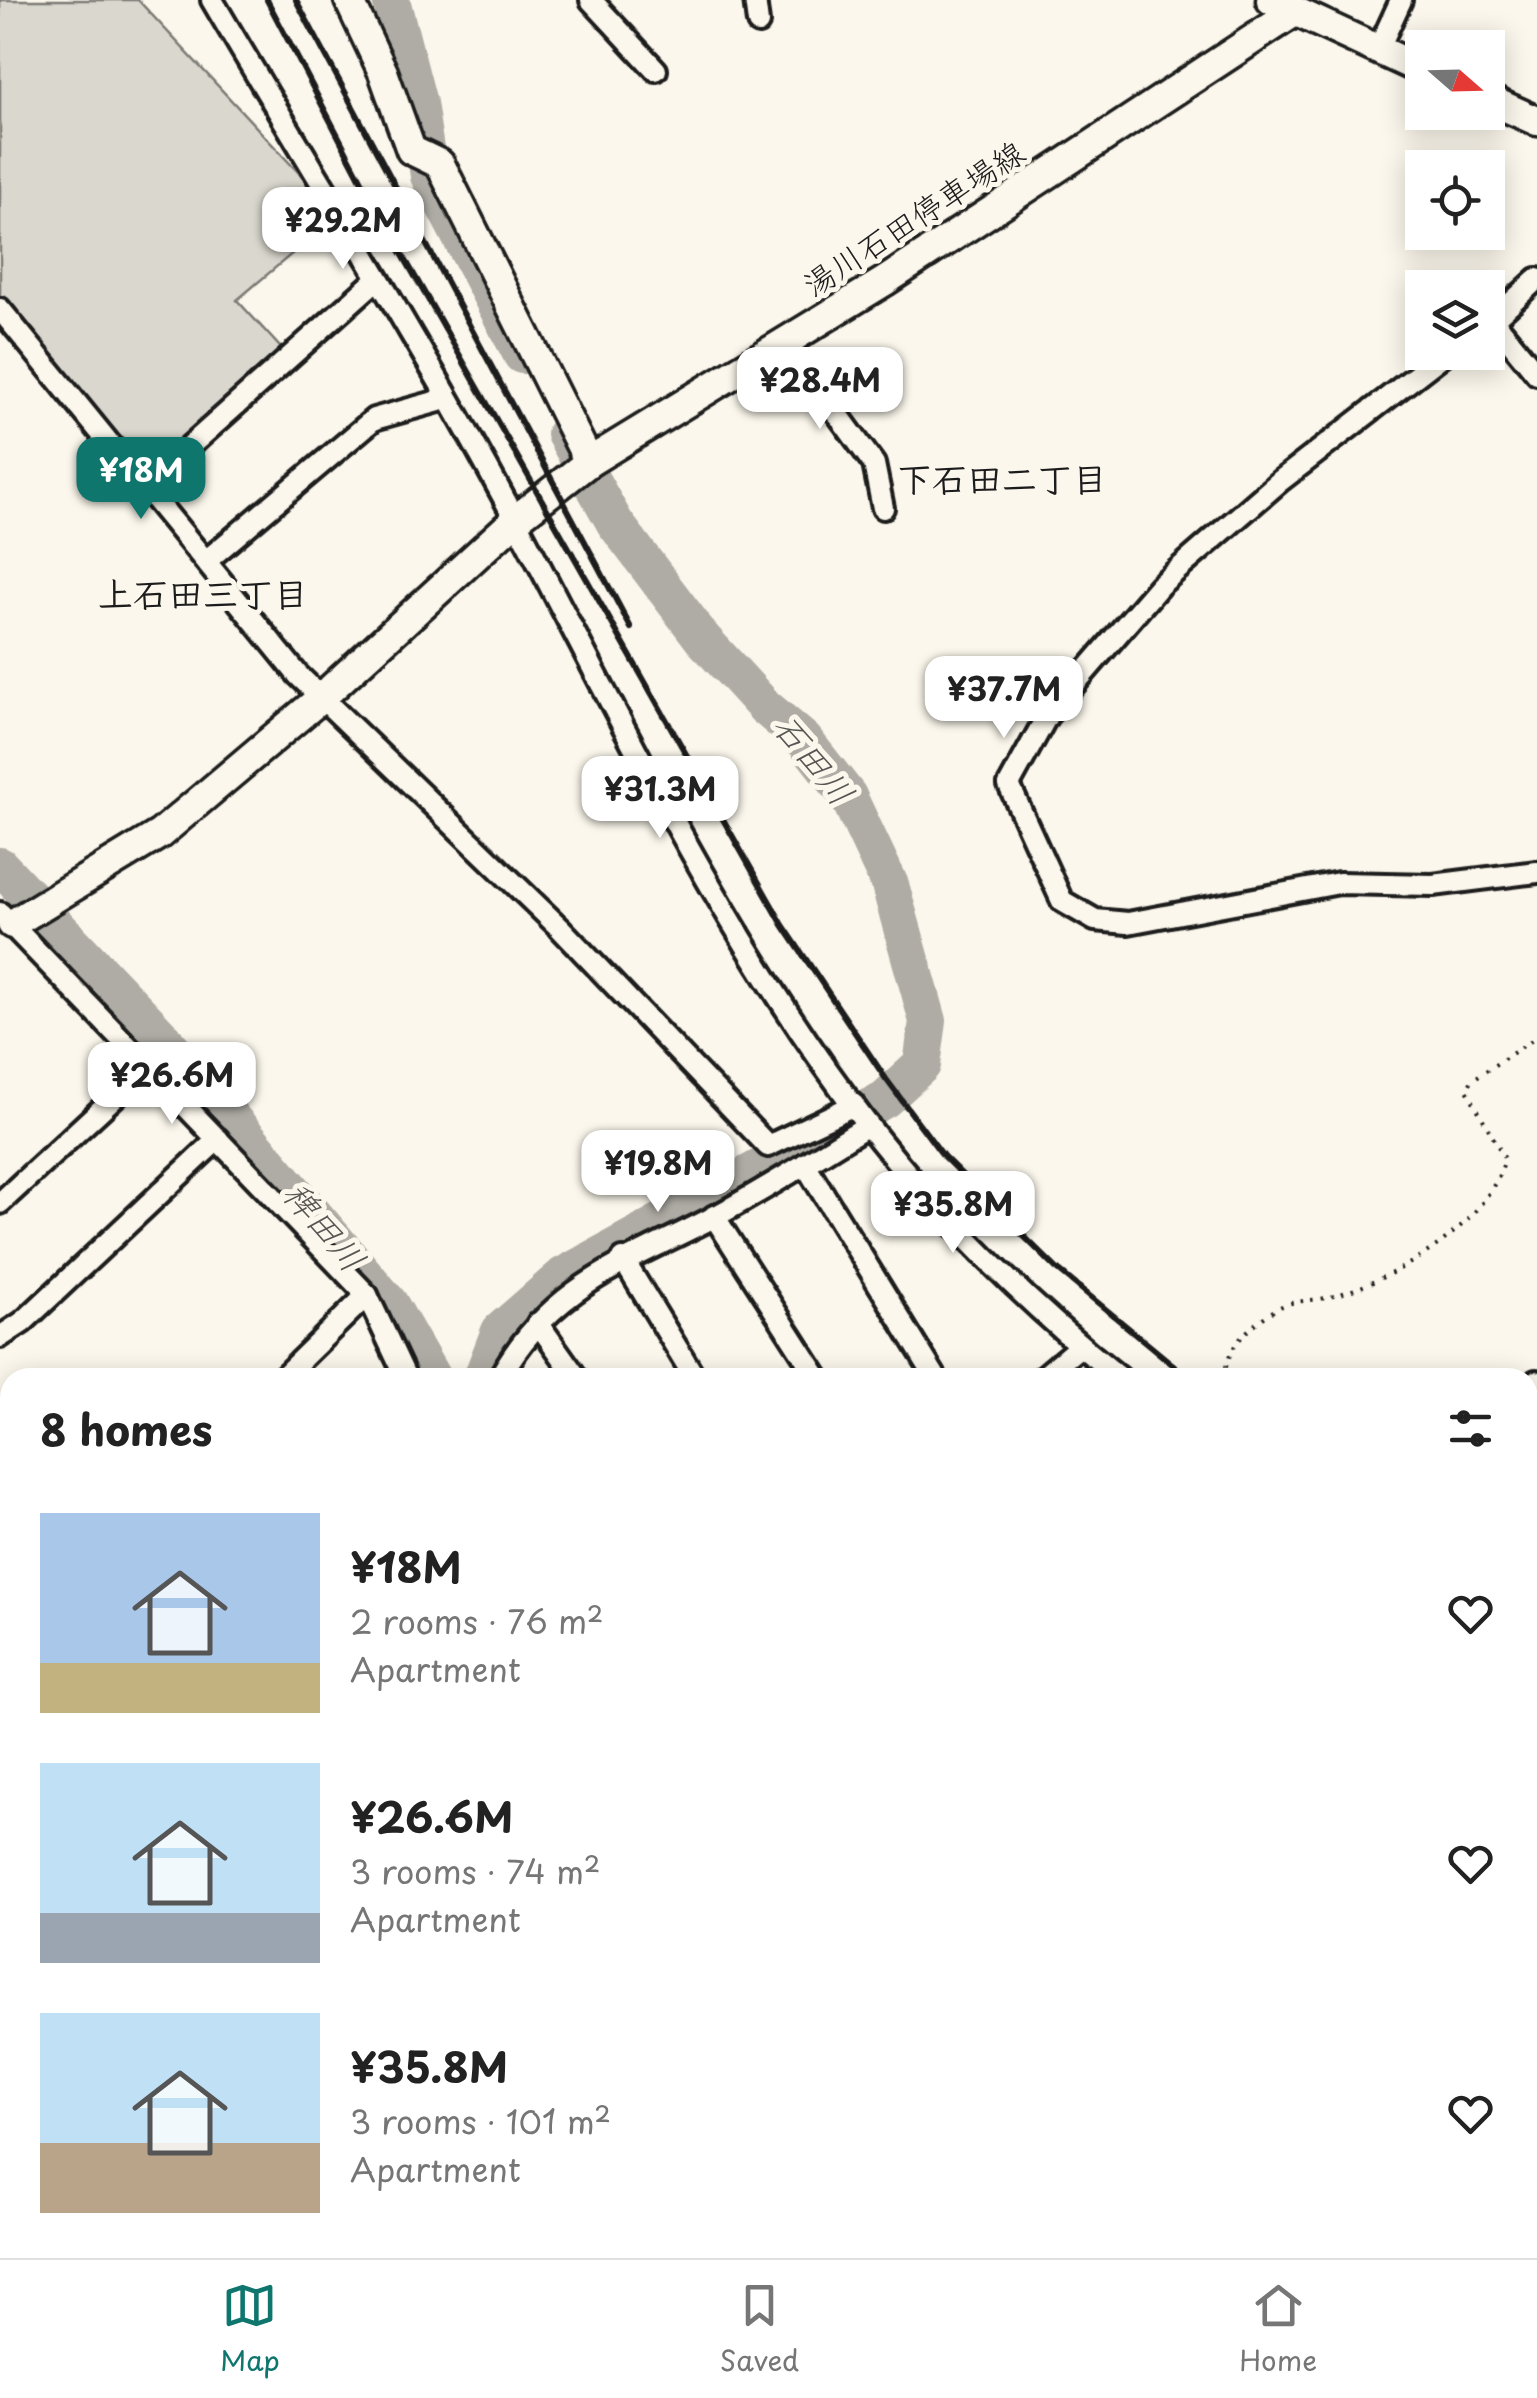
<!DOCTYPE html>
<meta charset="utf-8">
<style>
body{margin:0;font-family:"Playpen Sans","Klee One",sans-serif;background:#f6f6f6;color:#222;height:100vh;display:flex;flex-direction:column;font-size:38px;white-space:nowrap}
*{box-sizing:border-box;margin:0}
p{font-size:32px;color:#767676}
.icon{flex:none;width:55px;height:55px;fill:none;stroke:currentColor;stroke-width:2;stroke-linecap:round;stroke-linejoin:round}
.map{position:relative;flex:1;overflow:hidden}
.details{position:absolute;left:0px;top:1368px;width:1538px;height:892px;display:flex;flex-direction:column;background:#fff;border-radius:30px 30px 0 0;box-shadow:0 5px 25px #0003}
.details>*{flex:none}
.needle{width:65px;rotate:110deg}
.buttons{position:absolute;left:1405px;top:30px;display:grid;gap:20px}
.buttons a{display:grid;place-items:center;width:100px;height:100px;border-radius:0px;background:#fff;box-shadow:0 5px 25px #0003;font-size:50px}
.price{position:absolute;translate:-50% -85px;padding:0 22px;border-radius:20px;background:#fff;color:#222;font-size:32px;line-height:65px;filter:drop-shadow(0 2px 5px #0008)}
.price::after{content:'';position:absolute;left:50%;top:60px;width:30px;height:22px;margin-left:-15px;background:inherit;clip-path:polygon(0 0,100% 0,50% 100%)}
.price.current{background:#0f766e;color:#fff}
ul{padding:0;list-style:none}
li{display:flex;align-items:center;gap:30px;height:250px;padding:0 40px}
li span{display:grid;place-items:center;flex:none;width:280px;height:200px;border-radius:0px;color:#555}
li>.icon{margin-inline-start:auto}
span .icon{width:120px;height:120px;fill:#fffc;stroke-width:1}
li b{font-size:42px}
h2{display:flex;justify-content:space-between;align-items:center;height:120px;padding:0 40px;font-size:42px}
.dock{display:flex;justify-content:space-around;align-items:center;height:140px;border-top:2px solid #e0e0e0;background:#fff;font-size:28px;color:#767676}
.dock a{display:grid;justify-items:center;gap:5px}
.dock .current{color:#0f766e}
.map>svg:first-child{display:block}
</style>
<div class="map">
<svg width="1537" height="2258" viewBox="0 0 1537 2258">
<rect width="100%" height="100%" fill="#fbf7ec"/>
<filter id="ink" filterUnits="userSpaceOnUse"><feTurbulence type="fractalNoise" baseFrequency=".01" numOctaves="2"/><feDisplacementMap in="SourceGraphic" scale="20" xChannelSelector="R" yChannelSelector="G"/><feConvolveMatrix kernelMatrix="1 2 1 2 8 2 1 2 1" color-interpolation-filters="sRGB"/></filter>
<g filter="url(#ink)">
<!-- green -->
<path fill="#dad7ce" stroke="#7b7a75" stroke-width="2.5" d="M0,0H138L338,215L237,300L289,357L144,487L0,309Z"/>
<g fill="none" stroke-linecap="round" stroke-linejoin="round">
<!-- river -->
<g stroke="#afaca5" stroke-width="38">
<path d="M391,0L418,103L429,176L522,355"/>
<path d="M0,866L163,1038L389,1303L432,1378"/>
<path d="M482,1378L500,1331L563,1276L885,1099L922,1065L928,1021L890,885L848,796L804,740L765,707L702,638L615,523L565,434"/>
</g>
<!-- street casing -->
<g stroke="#1c1c1c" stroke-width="28">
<g id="street">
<path d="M212,0C313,172 421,342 515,519C623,723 725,939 867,1124C936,1214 1031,1307 1120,1378"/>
<path d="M591,0L656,70"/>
<path d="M755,0L758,23"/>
<path d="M1378,50L1401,0"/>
<path d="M0,309L298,675L560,928L768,1146L854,1105"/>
<path d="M1493,320L1537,374"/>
<path d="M1488,324L1537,279"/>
<path d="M785,342L874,464L883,508"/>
<path d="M1447,352L1280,481L1160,585L1047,716L1009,785L1062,901L1095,920L1128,923L1339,883L1433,885L1537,872"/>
<path d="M144,487L376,280"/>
<path d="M206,561L374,419L446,399"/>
<path d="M0,913L367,1295L406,1378"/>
<path d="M805,1164L936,1378"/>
<path d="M0,1203L148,1066"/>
<path d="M714,1216L818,1378"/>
<path d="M623,1259L695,1378"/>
<path d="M538,1323L577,1378"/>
<path d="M0,1337L23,1322L218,1139"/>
<path d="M282,1378L367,1295"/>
<path d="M499,1378C552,1284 626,1263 716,1216C768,1188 818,1156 868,1125"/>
<path d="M1042,1378L1080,1346"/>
<path d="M1536,1381L1537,1382"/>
<path d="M0,1517L10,1527"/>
<path d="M0,1643L10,1634"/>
<path d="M1528,1659L1537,1665"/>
<path d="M0,1757L10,1748"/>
<path d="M1528,1777L1537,1761"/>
<path d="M0,1892L10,1883"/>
<path d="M0,1932L10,1942"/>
<path d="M0,2044L10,2036"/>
<path d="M1528,2074L1537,2099"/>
<path d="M1528,2227L1537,2230"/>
<path d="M570,2250V2258"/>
<path d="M832,2250L840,2258"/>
<path d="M1086,2250L1097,2258"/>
<path d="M1112,2250L1115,2258"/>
<path d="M638,2258V2250"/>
<path d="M979,2258L988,2250"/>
<path d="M1364,2258L1378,2250"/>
</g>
</g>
<!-- secondary casing -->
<g stroke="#1c1c1c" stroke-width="35">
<g id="secondary">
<path d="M349,0L383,72L411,150L440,164L589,462"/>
<path d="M1271,0L1422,70"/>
<path d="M1488,99L1537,121"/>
<path d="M12,924L160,834L321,698L515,520L589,462L885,281L1293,13"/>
</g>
</g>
<!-- path -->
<path stroke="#1c1c1c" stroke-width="4" stroke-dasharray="2.5 8" stroke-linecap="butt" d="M1225,1378C1225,1346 1252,1324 1278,1308C1292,1300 1314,1301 1330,1297C1396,1279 1485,1228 1505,1159L1467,1090L1472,1080L1537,1037"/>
<!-- street -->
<use href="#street" stroke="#fbf7ec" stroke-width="20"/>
<!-- secondary -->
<use href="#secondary" stroke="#fbf7ec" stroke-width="28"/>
<!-- rail -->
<g stroke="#1c1c1c" stroke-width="6">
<path d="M267,0L375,206L783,925L886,1079L944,1157L1057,1269L1189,1378"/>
<path d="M296,0L631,628"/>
<path d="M1528,1614L1537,1620"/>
</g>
</g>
</g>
<g text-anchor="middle" stroke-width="10" stroke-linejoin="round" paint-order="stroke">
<!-- street labels -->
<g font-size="32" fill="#1c1c1c" stroke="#fbf7ec">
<text transform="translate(914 219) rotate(-33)" y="11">湯川石田停車場線</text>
</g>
<!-- neighbourhood labels -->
<g font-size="35" font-weight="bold" fill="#1c1c1c" stroke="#fbf7ec">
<text x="1002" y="492">下石田二丁目</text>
<text x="203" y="607">上石田三丁目</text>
</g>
<!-- water labels -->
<g font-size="35" font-style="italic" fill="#575653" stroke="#fbf7ec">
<text transform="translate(813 760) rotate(51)" y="12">石田川</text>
<text transform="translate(324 1227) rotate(50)" y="12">稗田川</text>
</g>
</g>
</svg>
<div class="buttons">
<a><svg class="needle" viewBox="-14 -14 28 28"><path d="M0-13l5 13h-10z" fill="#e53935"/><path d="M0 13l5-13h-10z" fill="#767676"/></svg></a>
<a><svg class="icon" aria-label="locate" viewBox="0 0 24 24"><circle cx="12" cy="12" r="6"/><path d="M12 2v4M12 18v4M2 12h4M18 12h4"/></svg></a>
<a><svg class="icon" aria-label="layers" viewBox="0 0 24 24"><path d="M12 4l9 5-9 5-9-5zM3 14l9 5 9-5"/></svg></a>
</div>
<b class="price" style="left:343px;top:272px">¥29.2M</b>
<b class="price" style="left:820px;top:432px">¥28.4M</b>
<b class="price current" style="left:141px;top:522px">¥18M</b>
<b class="price" style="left:1004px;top:741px">¥37.7M</b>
<b class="price" style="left:660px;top:841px">¥31.3M</b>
<b class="price" style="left:172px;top:1127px">¥26.6M</b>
<b class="price" style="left:658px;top:1215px">¥19.8M</b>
<b class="price" style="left:953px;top:1256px">¥35.8M</b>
<section class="details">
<h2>8 homes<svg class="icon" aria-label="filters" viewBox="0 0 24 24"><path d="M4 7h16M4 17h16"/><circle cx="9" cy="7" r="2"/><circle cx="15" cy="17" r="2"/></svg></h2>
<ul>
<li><span style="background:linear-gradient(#a9c7e8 75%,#c2b280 0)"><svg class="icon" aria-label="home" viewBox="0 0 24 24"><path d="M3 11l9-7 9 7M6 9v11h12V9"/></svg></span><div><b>¥18M</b><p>2 rooms · 76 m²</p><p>Apartment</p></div><svg class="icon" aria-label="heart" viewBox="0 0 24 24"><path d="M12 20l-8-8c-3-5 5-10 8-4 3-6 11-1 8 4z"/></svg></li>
<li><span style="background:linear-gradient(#bfe0f5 75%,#9aa5b1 0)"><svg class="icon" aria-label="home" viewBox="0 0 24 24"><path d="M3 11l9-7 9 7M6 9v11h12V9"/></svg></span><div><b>¥26.6M</b><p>3 rooms · 74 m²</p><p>Apartment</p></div><svg class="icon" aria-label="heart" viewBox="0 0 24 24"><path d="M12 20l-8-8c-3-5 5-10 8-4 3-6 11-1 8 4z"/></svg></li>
<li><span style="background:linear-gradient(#bfe0f5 65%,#b9a48a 0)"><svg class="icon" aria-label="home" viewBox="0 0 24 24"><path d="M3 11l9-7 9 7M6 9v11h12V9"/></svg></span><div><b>¥35.8M</b><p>3 rooms · 101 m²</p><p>Apartment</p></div><svg class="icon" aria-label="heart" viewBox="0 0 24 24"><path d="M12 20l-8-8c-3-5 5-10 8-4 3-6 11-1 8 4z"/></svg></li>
</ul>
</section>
</div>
<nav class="dock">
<a class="current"><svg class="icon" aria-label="map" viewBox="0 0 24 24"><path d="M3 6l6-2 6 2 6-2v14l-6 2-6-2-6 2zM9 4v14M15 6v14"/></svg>Map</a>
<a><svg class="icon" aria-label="saved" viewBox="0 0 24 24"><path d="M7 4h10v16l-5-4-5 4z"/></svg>Saved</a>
<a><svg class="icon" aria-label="home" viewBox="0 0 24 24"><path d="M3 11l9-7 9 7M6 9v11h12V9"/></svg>Home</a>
</nav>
